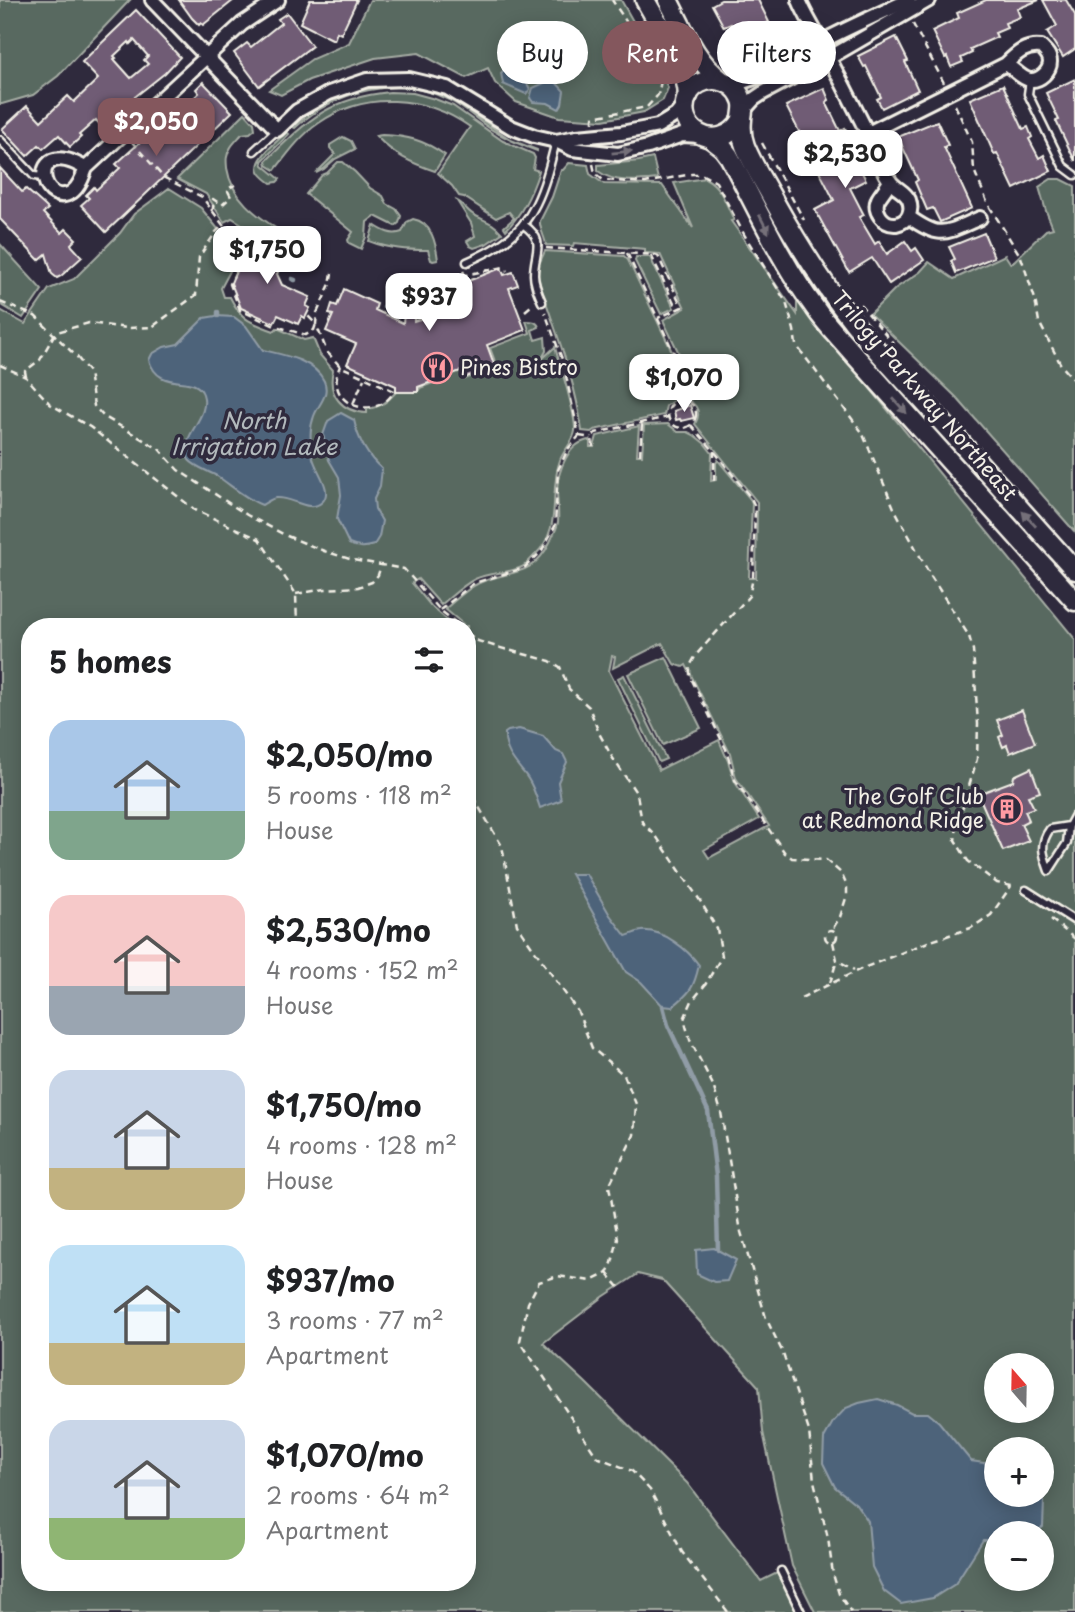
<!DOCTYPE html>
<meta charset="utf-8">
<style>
body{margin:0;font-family:"Playpen Sans",sans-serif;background:#f6f6f6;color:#202124;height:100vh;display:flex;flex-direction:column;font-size:26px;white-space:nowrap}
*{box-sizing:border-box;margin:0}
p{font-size:23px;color:#757577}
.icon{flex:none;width:38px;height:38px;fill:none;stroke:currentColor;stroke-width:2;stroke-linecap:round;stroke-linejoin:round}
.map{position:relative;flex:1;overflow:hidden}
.panel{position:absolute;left:21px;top:618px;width:455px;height:973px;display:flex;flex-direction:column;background:#fff;border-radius:28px;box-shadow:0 4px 18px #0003}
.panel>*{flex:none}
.guide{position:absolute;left:497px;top:21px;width:472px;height:63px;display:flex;gap:14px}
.needle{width:46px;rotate:340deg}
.fabs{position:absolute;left:984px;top:1353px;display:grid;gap:14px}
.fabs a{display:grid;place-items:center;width:70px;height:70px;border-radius:50%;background:#fff;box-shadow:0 4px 18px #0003;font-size:35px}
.price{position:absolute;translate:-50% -60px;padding:0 16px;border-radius:14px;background:#fff;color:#222;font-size:23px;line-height:46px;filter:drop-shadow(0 2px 4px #0008)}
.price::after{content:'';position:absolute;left:50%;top:42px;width:21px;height:16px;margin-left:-10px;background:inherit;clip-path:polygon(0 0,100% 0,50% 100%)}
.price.current{background:#84575d;color:#fff}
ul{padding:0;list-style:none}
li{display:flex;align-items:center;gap:21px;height:175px;padding:0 28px}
li span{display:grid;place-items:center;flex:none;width:196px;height:140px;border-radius:21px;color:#555}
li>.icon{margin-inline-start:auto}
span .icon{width:84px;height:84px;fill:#fffc;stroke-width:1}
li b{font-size:30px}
h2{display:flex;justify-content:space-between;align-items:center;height:84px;padding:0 28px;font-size:30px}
.tag{padding:0 24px;border-radius:32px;background:#fff;box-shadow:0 4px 18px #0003;font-size:24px;line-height:63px}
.tag.current{background:#84575d;color:#fff}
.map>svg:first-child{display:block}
</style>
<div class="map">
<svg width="1075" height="1612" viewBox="0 0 1075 1612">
<rect width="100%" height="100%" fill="#2f2a3d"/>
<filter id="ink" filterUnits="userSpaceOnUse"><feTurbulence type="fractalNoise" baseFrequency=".0143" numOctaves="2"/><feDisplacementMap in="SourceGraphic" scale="14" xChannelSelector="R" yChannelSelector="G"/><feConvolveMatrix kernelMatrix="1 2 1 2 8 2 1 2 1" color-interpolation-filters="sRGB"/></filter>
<g filter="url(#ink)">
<!-- green -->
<g fill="#596961" stroke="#a6ada4" stroke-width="2" fill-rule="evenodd">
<path d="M0,0H130L58,76L33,95L2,104H0Z"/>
<path d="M370,0H621L656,62L668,88L663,100L644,112L603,120L559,117L516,102L495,83L488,68L466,78L419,53L375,58L309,80L281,95L269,90L312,59L349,43Z"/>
<path d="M390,86L414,88L437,93L452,99L511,140L537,150V151C518,144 501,137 485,125C473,116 462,106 449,100C398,74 335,91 295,128L293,127C300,121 307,114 315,109C337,94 364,88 390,86Z"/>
<path d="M390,92L413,93L435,99L453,106L503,141L533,154L535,158L533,169L539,171C532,193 523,213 506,230L504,227L514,218L509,212L496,218L464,197L459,196L452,186L438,173L470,127C425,95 364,91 319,123C301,135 288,153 275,170L267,165L266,161C308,120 329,98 390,92Z"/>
<path d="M245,113L254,123L255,129L250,133L242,134C236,141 228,148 227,157C226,159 227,166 227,168C233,206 269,222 297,243L292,249L262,235L255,238L242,224L232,218L224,222L206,194L177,179Z"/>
<path d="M287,132L289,134L262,161L263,165L280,179L277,182L271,183C267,180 261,176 259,171C253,159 279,140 287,132Z"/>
<path d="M382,135C408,136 424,140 445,155L435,171C411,163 394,155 376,136Z"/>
<path d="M343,137L351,141L355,149L335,159L324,169L316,173L335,154L330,148V145Z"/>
<path d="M653,158L658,179C638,181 615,184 598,171V165L639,161Z"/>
<path d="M338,162H343L355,172L370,188L383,196L387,204L396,209L401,216L399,223L395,226L375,216L367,222L366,237L361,249L349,243L348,240L353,232L306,194L322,175L327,173Z"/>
<path d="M569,163L588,165L590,174L604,184L662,185L693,228L674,183L705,178C722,187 726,204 734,220L731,221L797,314V299L1075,639V1612H815L792,1566L763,1432L759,1387L662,1280L638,1274L603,1297L543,1343L585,1382L687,1483L761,1581L781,1571L801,1612H0V310L25,324L49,289L74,279L120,233L134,214L169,188L201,208L236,251L230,271L221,288L224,297H230C242,321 250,322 274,331L277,328L304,340L313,338L320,355L333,370C327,395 342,412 367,413V409C381,407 387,402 396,392H418L420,388L453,375L448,361L457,358L465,379L497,367L490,348L530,333L526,321C532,321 537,321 539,327L532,330L535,340L545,337L546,351L541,360L555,347C560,367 576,412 575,431C574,441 564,450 560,460C548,492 564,528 534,556C531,559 526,565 522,567C508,574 489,572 475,579C463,585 452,596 441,605L418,579L412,583L431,606L454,626H30V1582H467V626H461L463,624L445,609C456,600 466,589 479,583C509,569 532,579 550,542C553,535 557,529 558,522C559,511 557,500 557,490C558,471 568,442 590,440V447H594L597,436L639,426L637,455H642L644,425L668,424L678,432H688L694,435L704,443L712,453L711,481L716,480V463L718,460L751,500L752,504L749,578H756L757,502L695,424C702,413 697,405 687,398L686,368L663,320L685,308L660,254L645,253V249L574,243L573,246L546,245C545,237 539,228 540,221L552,197L561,170H563ZM662,643L674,664L683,667L686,665L730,753L736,778L769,826L709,858L704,850L759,819L735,782L728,761L719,740L659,770L609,671L612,656L615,657L613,668ZM996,1365H1041V1410H996ZM996,1449H1041V1494H996ZM996,1533H1041V1578H996Z"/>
<path d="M1051,179H1061L1075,186V532L956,397L870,314L896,288L920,272L929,262L954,279L1005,255L1011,264L1046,230L1053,228L1046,211L1039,187Z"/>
<path d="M457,201C464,204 468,213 476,216C488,222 492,222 502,233L486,244L474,248L470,246L467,241L475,236L471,223Z"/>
<path d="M413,219C432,222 436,244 438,260L433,261L431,260L428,250C407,250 389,249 369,241L374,225C383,231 392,236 402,232L407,222Z"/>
<path d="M0,244L42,290L23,318L0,304Z"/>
<path d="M545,251L624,256L628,260L678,364L680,373L681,395L666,406L664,415L594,430L591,432L582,431C575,376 553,326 537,275L539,264Z"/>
<path d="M636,257H650L674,308L661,314L635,261Z"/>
<path d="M666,657L701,728L663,745L628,674Z"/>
<path d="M624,675L666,759L659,762L618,678Z"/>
</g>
<!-- water -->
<g fill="#4e647a" stroke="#909ca6" stroke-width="2">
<path d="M508,65C517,69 526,80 530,89L526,94L503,84L501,73Z"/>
<path d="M553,79L564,91L562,104L559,109L548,103L533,102L530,98L533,88Z"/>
<path d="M216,316L234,317L246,326L263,350C284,355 314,360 324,381C330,395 319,403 314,416C311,424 310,434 311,442C312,447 312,453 313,458C316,471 334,491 322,502C309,514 291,496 276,498C272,498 266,503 262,505C244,498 232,486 217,476C208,471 195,467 189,460C187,457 186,452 186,450C186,431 210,415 203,394C195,372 159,394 149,360L152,354L164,347L178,344L204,318Z"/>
<path d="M341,413L354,420C358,439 367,456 382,469L380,486L374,499L375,509L382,521L379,537L374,545C364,548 358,548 349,544L337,519L341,495L339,477L329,460L323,435L328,421Z"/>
<path d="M519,729L543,736L556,751L563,754L567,762L558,782L561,800L540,808C536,796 532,782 523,772C514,761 504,750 505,733L508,731Z"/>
<path d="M571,874H586L610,915L626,936C631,935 637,931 642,931C663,929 688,950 699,965C694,988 690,993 672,1007L663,1006L641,982L626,972Z"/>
<path d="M714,1248L736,1260L727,1281L714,1282L697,1274L696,1250Z"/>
<path d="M878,1399L897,1405L912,1413H928L939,1422L971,1461L984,1463L996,1462V1494H1041L1044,1501L1043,1527L1034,1533H996V1540H983L955,1584L933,1598L901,1604L884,1591L872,1567L868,1521L856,1504L835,1487L823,1463L824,1438L833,1422L846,1408L859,1403Z"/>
</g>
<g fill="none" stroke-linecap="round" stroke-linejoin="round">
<!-- stream -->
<g stroke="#909ca6" stroke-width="4.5">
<path d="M292,279L295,280"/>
<path d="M384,307L391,309L396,313"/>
<path d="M218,312V316"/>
<path d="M663,1006L668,1025L708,1111L716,1176L718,1250"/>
</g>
</g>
<!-- building -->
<g fill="#6f5b74" stroke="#f4f1e8" stroke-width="2" fill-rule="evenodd">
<path d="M179,0H234L203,25L201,23L199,25L192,18Z"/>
<path d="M310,0H357L341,34L337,32L334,40L300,23Z"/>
<path d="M721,0H758L769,22L738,39L731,24L724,27L712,5Z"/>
<path d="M986,0H1039L1017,9L1020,17L1005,23L1007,28L995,33L997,37L970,49L972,53L961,58L963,62L951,67L947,57L945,58L932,31L959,18L957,13Z"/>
<path d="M1043,0H1066L1075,15V49L1063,57L1047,32L1057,26Z"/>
<path d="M136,10L180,57L165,73L136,96L129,100L109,119L113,123L105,130L96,120L79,135L81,137L70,147L59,135L43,149L39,145L27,156L2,129L27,106L41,121L68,96L74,102L98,79L82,62ZM134,40L148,56L144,60L148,64L131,78L114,59L116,58L114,56L129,42L130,44Z"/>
<path d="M287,13L312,46L259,86L234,53L247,43L251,47L281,23L278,19Z"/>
<path d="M896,37L908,61L905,62L918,90L882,108L877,99L881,97L866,66L864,67L858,56Z"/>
<path d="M1075,79V161L1056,121L1059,120L1046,93Z"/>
<path d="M203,82L232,112L106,232L81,205L89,198L86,195L94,187L96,190L120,168L116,164L170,115L173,118L199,93L196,89Z"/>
<path d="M1003,85L1023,129L1028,127L1032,137L1029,139L1039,158L1044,155L1051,171L1014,189L997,153L994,154L970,99Z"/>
<path d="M824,88L829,100L826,102L840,131L845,128L863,162L858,165L866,180L850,188L864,215L859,217L875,244L879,241L887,254L905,241L912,251L916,248L924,260L889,284L872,258L849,272L815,210L834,200L786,106Z"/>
<path d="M937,121L948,145L944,147L972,208L940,222L933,208L927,210L915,182L918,180L898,137Z"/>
<path d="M0,168L22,192L26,189L45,206L48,209L43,213L62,233L66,229L76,239L71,244L72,246L82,257L61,276L57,278L52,274L46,254L39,260L0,219Z"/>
<path d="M984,233L994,257L956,273L951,261L955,259L949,247Z"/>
<path d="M254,240L258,245L260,240L287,252L277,274L282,285L310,297L306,306L310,308L305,318L302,316L298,324L278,315L274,323L241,308L231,283L237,268L241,270Z"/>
<path d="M501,268L504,275L513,272L518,285L509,288L525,330L487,345L495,367L466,377L463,370L418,387V392H396V386L347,364L356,344L326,331L333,315L329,314L332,304L337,306L344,289L377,304L375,310L403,323L407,290H413L414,321L450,310L446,300L461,294L458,285Z"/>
<path d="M690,405L694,418L681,421L680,419L676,420L674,411Z"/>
<path d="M1022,710L1035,743L1010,753L1007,745L1003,747L999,737L1003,735L997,720Z"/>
<path d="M1031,768L1040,792L1028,796L1034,808L1025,811L1029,820L1021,824L1029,841L1003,851L978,794L1013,781L1014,776Z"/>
</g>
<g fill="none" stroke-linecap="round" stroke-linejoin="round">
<!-- lane casing -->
<g stroke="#f4f1e8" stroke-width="11">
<g id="lane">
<path d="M1030,80L1028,94L1063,166L1075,175"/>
<path d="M0,140L34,176L43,177"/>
<path d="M254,151L277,130"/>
<path d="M524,225C547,242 534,251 534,275C534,284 538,293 542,302"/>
<path d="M467,262C477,257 487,253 496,247C537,223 545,184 556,141"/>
<path d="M1069,826L1050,829C1039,844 1043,854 1049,871L1067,843L1069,826L1075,815"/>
<path d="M1026,890L1075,921"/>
<path d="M781,1571L801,1612"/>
</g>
</g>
<!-- street casing -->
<g stroke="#f4f1e8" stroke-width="18">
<g id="street">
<path d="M152,0L277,130L297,111L329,93L367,80L409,79L447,88L511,127L534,136L556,141L572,149L618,154L648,147L682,135L701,136"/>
<path d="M799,0C805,15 814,28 821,43C836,71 851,100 865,128C873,144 880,168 890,181C895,189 905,191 909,200C913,211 908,222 896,224C883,225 873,211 878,199C881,194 887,187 890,181"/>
<path d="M730,84C756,83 795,55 819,43C849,27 879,14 909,0"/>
<path d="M744,110L754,99L763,93L829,58L929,0"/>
<path d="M868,133L1006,64C1017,53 1026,45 1041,47C1045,51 1050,55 1050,62C1050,71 1040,81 1030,80C1022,79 1014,69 1006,64"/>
<path d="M556,141L577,137L621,133L658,126L676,115L685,104"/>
<path d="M86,168C80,166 73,161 66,160C29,153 45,209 72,192C79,187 83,176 86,168L242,24L278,0"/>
<path d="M909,217C941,240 945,233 980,218"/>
</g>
</g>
<!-- secondary casing -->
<g stroke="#f4f1e8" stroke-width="23">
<g id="secondary">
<path d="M645,0C660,27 687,65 688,96"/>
<path d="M668,0C683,28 695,61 721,80"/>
<path d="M742,120C718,158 671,128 688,95C700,73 734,76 742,100C745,107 742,113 742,120C741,129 742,138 745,146C753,166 765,184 775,203C798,244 823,284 853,322C880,356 912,388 941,421C986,470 1030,520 1075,570"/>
<path d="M710,138L723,148L729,156C757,207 780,261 815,308C825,323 838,336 850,350L1075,601"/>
</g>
</g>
<!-- path -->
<g stroke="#f4f1e8" stroke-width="2.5" stroke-dasharray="7 5" stroke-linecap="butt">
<path d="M913,24L944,83"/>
<path d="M955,105L972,142L974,170L988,204L1021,257L1035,299L1039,322L1061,365L1075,381"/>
<path d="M593,122V117L647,107L658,95L661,81L641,44L612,0"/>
<path d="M132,142L163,177L202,197L223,225L238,241L242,250L241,260L230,284L240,310L275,326L306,335L314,330L316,324L308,316"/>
<path d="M762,143L804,220"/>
<path d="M593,164L595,173L603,180L645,183L692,174H701L716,182L745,236L786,302L794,330L796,345L862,432L894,508L930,575L969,636L973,650L978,724L977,759L957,827L955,840L968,861L997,883L1016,887"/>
<path d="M211,211L213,209V199L222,205L231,197L227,189L235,185"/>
<path d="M546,248L655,255L658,256L682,307L658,318"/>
<path d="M242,250L252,248L256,240L259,239L266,240L297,252"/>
<path d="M627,253L681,368L684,377L683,400"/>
<path d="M651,255L677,309"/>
<path d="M463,271L465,275L504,267L507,271"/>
<path d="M332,273L330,284L317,313L316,324L327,352L340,366L394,391C379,422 322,407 340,366"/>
<path d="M437,294L441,297L446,311"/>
<path d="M0,302L35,316L77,357L89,372L94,406L103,416L159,449L178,470L247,515L287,536L324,551L353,560L404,569L440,610L460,626"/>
<path d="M860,304L894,344"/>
<path d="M525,311L532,305"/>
<path d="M0,365L26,377L50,404L90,427L195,510L259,539L296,594L297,626"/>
<path d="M26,377L25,371L40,360L54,335L57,332L89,323L127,328L152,327L196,295L199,257L216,232L223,225"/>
<circle cx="682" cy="414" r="14"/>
<path d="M353,404L364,379"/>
<path d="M691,425L714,451L751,498L755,507L753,578L749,596L696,655L690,666V676L726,749L735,780L785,853L792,858L826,860L841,873L847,886V895L840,917L832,930"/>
<path d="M579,436L592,438"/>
<path d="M593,447L592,438L595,433L668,417"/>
<path d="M640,455L642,423"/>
<path d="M714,481V451"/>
<path d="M296,594L325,589L358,587L372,582L378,575L381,565"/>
<path d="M440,610L474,583L524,568L541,552L555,526L558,470L568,449L579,436L563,362L545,312"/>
<path d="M467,633L478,641L497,647L550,661L560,667L569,689L589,707L599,733L612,757L637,794L642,822L656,836L699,899L717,929L722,956L705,985L692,1001L684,1019L690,1040L713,1085L721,1112L741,1232L766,1318L782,1351L809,1431L814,1481L828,1538L833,1574L839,1594L851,1612"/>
<path d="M467,787L502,846L517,925L578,1012L592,1048L624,1075L636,1104L634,1135L609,1186L618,1239L612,1263L607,1273L591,1281L558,1276L539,1282L528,1303L520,1341L597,1457L632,1471L650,1490L682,1552L728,1612"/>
<path d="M1051,919L1075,939"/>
<circle cx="831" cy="936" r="6"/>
<path d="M833,942L837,960L854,970"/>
<path d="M830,983L837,960"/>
<path d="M801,998L861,969L928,942L971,928L991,915L1011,886"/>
<path d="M607,1273L619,1287"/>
</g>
<!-- lane -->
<use href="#lane" stroke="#2f2a3d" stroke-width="6"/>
<!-- street -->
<use href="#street" stroke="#2f2a3d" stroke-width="12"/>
<!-- secondary -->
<use href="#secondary" stroke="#2f2a3d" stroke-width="18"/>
</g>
<!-- one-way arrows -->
<defs><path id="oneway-solid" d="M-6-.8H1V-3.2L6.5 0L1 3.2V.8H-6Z" transform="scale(1.75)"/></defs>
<g fill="#747079">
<use href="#oneway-solid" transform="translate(622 152) rotate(-6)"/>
<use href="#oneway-solid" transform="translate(764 224) rotate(63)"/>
<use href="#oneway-solid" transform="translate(900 406) rotate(48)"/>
<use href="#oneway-solid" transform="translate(1029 519) rotate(-132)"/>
</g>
</g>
<!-- icons -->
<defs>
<g id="restaurant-ring" transform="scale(1.575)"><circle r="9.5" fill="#2f2a3d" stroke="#ff9aa2" stroke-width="1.5"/><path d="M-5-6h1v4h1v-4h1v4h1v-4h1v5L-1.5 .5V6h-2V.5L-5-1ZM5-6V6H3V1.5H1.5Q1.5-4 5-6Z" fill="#ff9aa2"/></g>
<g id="building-ring" transform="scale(1.575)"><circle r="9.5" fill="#2f2a3d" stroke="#ff9aa2" stroke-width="1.5"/><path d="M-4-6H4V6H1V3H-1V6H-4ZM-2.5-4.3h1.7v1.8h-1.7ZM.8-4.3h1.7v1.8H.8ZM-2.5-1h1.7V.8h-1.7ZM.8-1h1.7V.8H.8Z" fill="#ff9aa2"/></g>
</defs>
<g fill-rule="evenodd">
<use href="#restaurant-ring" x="437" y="368"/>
<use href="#building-ring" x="1007" y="809"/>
</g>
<g text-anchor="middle" stroke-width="7" stroke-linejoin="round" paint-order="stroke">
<!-- poi labels -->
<g font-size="21" fill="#f4f1e8" stroke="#2f2a3d" text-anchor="start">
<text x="460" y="375">Pines Bistro</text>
<text x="984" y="804" text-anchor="end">The Golf Club<tspan x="984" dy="24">at Redmond Ridge</tspan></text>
</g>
<!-- street labels -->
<g font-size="21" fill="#f4f1e8" stroke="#2f2a3d">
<text transform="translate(924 396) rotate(49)" y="7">Trilogy Parkway Northeast</text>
</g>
<!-- water labels -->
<g font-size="23" font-style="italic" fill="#b2b9bc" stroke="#2f2a3d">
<text x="254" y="429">North<tspan x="254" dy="26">Irrigation Lake</tspan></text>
</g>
</g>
</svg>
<div class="fabs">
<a><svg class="needle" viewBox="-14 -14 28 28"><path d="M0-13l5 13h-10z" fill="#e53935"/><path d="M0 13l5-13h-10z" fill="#757577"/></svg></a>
<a>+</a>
<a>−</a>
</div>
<b class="price current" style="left:156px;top:158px">$2,050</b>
<b class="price" style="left:845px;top:190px">$2,530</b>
<b class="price" style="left:267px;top:286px">$1,750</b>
<b class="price" style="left:429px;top:333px">$937</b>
<b class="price" style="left:684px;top:414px">$1,070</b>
<div class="guide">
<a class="tag">Buy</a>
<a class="tag current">Rent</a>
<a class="tag">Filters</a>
</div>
<section class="panel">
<h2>5 homes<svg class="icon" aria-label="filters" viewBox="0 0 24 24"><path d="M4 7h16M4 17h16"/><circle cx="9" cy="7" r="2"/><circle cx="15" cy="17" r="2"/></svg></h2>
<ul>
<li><span style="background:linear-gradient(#a9c7e8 65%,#7fa58c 0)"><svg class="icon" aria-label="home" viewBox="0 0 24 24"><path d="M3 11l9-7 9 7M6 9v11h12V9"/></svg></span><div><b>$2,050/mo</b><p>5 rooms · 118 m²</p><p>House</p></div></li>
<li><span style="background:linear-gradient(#f6c9c9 65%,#9aa5b1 0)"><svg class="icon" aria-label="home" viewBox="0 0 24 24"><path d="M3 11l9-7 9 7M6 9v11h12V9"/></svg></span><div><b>$2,530/mo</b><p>4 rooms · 152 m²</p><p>House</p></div></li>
<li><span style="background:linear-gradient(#c9d6e8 70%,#c2b280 0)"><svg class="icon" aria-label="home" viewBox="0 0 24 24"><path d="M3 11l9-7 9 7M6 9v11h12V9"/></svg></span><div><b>$1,750/mo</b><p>4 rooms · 128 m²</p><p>House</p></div></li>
<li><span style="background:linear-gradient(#bfe0f5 70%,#c2b280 0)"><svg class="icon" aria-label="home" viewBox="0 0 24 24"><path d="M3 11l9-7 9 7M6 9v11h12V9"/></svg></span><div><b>$937/mo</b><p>3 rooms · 77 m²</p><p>Apartment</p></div></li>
<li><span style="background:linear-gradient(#c9d6e8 70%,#8fb573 0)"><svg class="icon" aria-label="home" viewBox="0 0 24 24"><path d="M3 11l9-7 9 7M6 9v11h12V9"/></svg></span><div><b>$1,070/mo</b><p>2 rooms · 64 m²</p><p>Apartment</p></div></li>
</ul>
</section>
</div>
